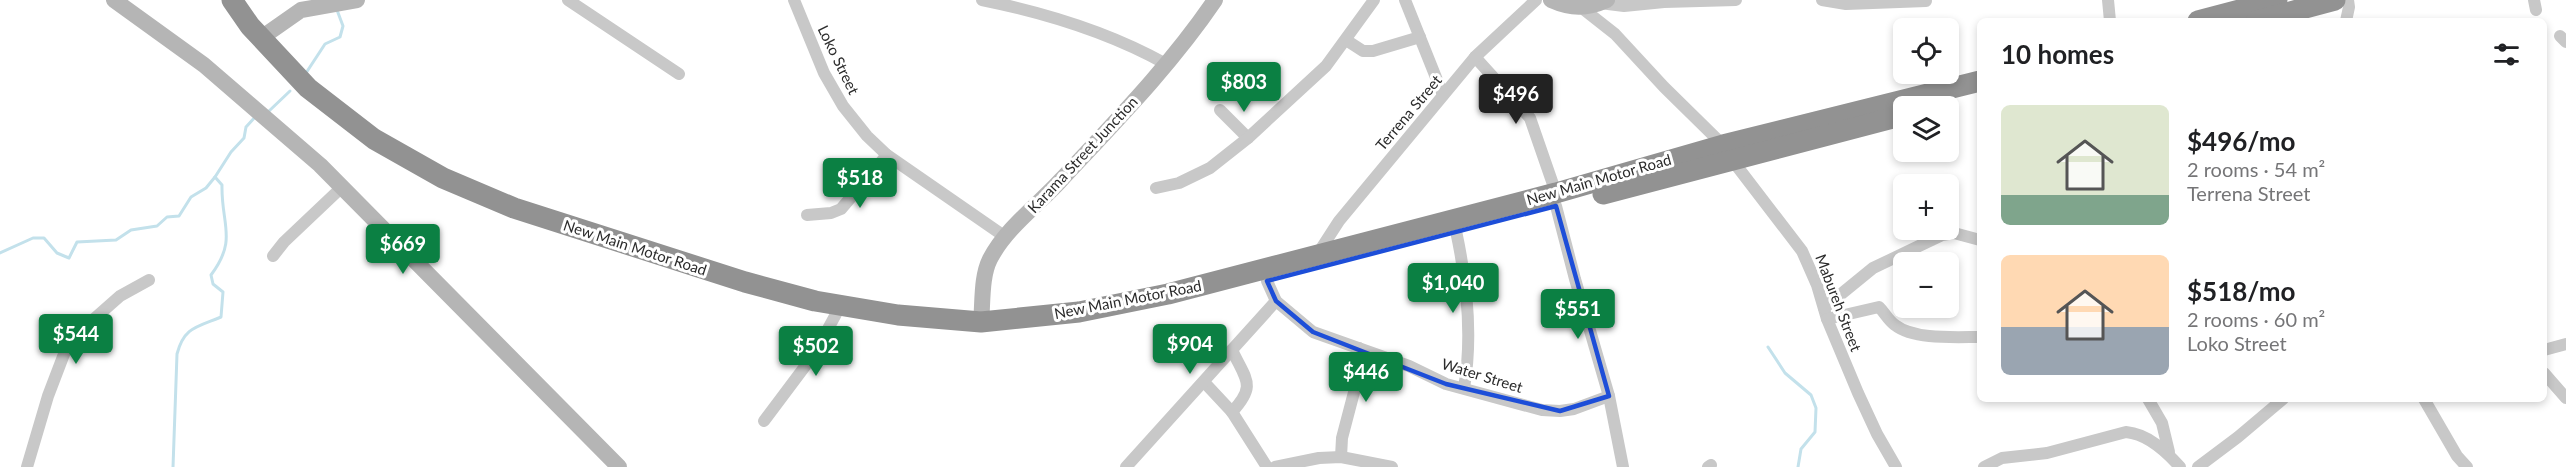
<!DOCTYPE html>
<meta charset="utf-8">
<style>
body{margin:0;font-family:Lato,sans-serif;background:#f6f6f6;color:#202124;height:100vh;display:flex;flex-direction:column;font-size:22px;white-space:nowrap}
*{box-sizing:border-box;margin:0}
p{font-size:20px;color:#757577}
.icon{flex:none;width:33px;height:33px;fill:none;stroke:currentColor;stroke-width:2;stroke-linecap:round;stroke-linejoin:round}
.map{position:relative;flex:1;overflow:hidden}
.panel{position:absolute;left:1977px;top:18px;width:570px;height:384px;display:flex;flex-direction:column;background:#fff;border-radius:9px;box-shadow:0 3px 9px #0003}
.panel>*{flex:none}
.fabs{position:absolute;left:1893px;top:18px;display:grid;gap:12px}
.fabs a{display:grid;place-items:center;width:66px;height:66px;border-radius:9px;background:#fff;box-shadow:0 3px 9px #0003;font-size:30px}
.price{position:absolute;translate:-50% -51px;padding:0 14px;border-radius:6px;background:#0b8043;color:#fff;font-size:20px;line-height:39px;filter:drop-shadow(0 2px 3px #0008)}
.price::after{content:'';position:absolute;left:50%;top:36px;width:18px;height:14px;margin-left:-9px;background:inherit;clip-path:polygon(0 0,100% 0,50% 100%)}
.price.current{background:#222;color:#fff}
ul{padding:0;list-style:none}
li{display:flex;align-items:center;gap:18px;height:150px;padding:0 24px}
li span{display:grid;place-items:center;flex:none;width:168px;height:120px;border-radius:9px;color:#555}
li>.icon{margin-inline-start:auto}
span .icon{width:72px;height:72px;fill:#fffc;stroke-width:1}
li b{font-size:26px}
h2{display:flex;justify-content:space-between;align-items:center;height:72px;padding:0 24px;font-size:26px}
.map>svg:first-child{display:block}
</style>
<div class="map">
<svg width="2566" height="467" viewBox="0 0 2566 467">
<rect width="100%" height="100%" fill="#fff"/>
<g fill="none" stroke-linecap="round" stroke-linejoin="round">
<!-- stream -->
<g stroke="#c3e1eb" stroke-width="3">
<path d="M306,73L325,44L340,37L343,26L337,10"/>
<path d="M269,111L290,91"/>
<path d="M0,253L33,238H44L57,253L69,258L77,242L116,240L131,230L157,226L167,217L179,216L191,197L206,188L215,177L231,152L244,138L246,127L256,116"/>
<path d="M1768,347L1785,373L1811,395L1816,408L1815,432L1801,449L1798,467"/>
<path d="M173,467L177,354C184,327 197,327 221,317L223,292L213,284L211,275C238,239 221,225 222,185L215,177"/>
</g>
<!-- street -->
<g stroke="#c8c8c8" stroke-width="12">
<path d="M568,0L679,74"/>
<path d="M794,0L824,73L843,106L867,136L887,155L1004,236"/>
<path d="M982,0C1046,13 1109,32 1166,64"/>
<path d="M1405,0L1443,95"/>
<path d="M1822,0L1846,4L1926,1"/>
<path d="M2108,0L2110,21"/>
<path d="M2534,0L2536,10"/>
<path d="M1600,3L1624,6L1664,2L1736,0"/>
<path d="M1582,8L1615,34L1664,87L1723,145"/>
<path d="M2346,21L2349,7L2348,0"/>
<path d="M2560,36L2566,42"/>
<path d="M1346,40L1363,51H1373L1420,37"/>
<path d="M1475,57L1530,118L1556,193"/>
<path d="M1220,110L1248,138"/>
<path d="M1733,161L1802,251L1817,285L1827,319L1858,393L1877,434L1896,467"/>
<path d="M1156,188L1179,183L1210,168L1248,138L1326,66L1374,0"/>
<path d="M1556,206L1575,279L1609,396L1623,467"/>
<path d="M807,215L831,213L841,209L887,155"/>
<path d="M1456,231C1467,282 1473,336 1464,388"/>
<path d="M1317,255L1339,221L1475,57L1536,0"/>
<path d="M273,256L284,242L341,188"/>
<path d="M1267,281L1276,301L1313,332L1409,366L1446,384L1542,410L1560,411L1574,409L1609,396"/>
<path d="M1824,308L1873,268L1942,235L1954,233L1980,240"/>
<path d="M1827,319L1879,307C1885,313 1888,320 1895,325C1914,340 1956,337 1980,337"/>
<path d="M1232,350C1246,380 1257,385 1232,412"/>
<path d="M2544,350L2566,344"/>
<path d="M2544,373L2566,398"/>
<path d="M1204,382L1232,412L1267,467"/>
<path d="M2148,399L2162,423L2169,452"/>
<path d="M2424,399L2457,456L2467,467"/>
<path d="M764,421L815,353L836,314"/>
<path d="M1341,457L1342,438L1358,377L1359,348"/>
<path d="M27,467L48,396L69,341L120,296L149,280"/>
<path d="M1126,467L1276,301"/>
<path d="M1275,467L1319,458L1341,457L1392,467"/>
<path d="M1708,467L1711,465"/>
<path d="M1984,467L2002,458L2047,453L2126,432C2148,434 2166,451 2180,467"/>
<path d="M2198,467L2238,437L2283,399"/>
</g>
<!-- secondary -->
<g stroke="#b5b5b5" stroke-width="16">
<path d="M114,0L204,65L320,165L619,467"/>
<path d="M1551,0C1571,9 1587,9 1607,0"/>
<path d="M261,38L301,10L357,0"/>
<path d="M981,322C983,302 981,277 990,259C1006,228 1037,206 1060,181C1114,123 1171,65 1215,0"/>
</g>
<!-- highway -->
<g stroke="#929292" stroke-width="21">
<path d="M232,0L250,26L308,88L374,139L443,178L514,208L745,282L815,301L898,315L981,322L1079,312L1168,294L1556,193L1723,145L1980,81"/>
<path d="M2198,21L2277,0"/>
<path d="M2256,21L2335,0"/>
<path d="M1603,194L1904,115"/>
</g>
</g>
<!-- marked area -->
<path fill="none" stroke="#1d4ed8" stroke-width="4.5" stroke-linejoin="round" d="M1556,206L1609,396L1560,411L1446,384L1313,332L1276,301L1267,281Z"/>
<g text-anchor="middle" stroke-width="6" stroke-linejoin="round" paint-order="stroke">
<!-- street labels -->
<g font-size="15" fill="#2b2b2b" stroke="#fff">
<text transform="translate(838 60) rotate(64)" y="5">Loko Street</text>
<text transform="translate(1409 113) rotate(-50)" y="5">Terrena Street</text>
<text transform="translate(1083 155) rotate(-47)" y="5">Karama Street Junction</text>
<text transform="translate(1599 180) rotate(-16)" y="5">New Main Motor Road</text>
<text transform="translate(635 248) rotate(18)" y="5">New Main Motor Road</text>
<text transform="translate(1128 300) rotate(-11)" y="5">New Main Motor Road</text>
<text transform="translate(1838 303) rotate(69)" y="5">Mabureh Street</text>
<text transform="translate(1482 376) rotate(17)" y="5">Water Street</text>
</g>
</g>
</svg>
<div class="fabs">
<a><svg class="icon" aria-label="locate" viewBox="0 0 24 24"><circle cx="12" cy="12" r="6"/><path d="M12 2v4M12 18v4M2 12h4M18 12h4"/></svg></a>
<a><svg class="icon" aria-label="layers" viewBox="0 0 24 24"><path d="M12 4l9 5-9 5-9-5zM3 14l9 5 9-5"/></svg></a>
<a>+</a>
<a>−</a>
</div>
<b class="price" style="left:1244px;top:113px">$803</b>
<b class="price current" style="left:1516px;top:125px">$496</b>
<b class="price" style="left:860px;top:209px">$518</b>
<b class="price" style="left:403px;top:275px">$669</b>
<b class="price" style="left:1453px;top:314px">$1,040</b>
<b class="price" style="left:1578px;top:340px">$551</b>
<b class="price" style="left:76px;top:365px">$544</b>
<b class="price" style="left:1190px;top:375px">$904</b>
<b class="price" style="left:816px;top:377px">$502</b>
<b class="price" style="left:1366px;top:403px">$446</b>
<section class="panel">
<h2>10 homes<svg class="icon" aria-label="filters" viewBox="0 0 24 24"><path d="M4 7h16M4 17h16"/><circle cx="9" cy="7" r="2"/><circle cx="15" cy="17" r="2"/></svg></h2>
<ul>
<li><span style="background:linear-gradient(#dfe7d0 75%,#7fa58c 0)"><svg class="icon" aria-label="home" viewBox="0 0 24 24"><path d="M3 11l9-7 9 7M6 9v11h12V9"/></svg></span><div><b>$496/mo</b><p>2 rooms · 54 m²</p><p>Terrena Street</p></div></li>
<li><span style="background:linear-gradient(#ffd9b3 60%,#9aa5b1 0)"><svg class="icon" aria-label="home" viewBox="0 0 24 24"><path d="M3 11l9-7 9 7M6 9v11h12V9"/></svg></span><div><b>$518/mo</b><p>2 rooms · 60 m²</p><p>Loko Street</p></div></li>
</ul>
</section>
</div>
